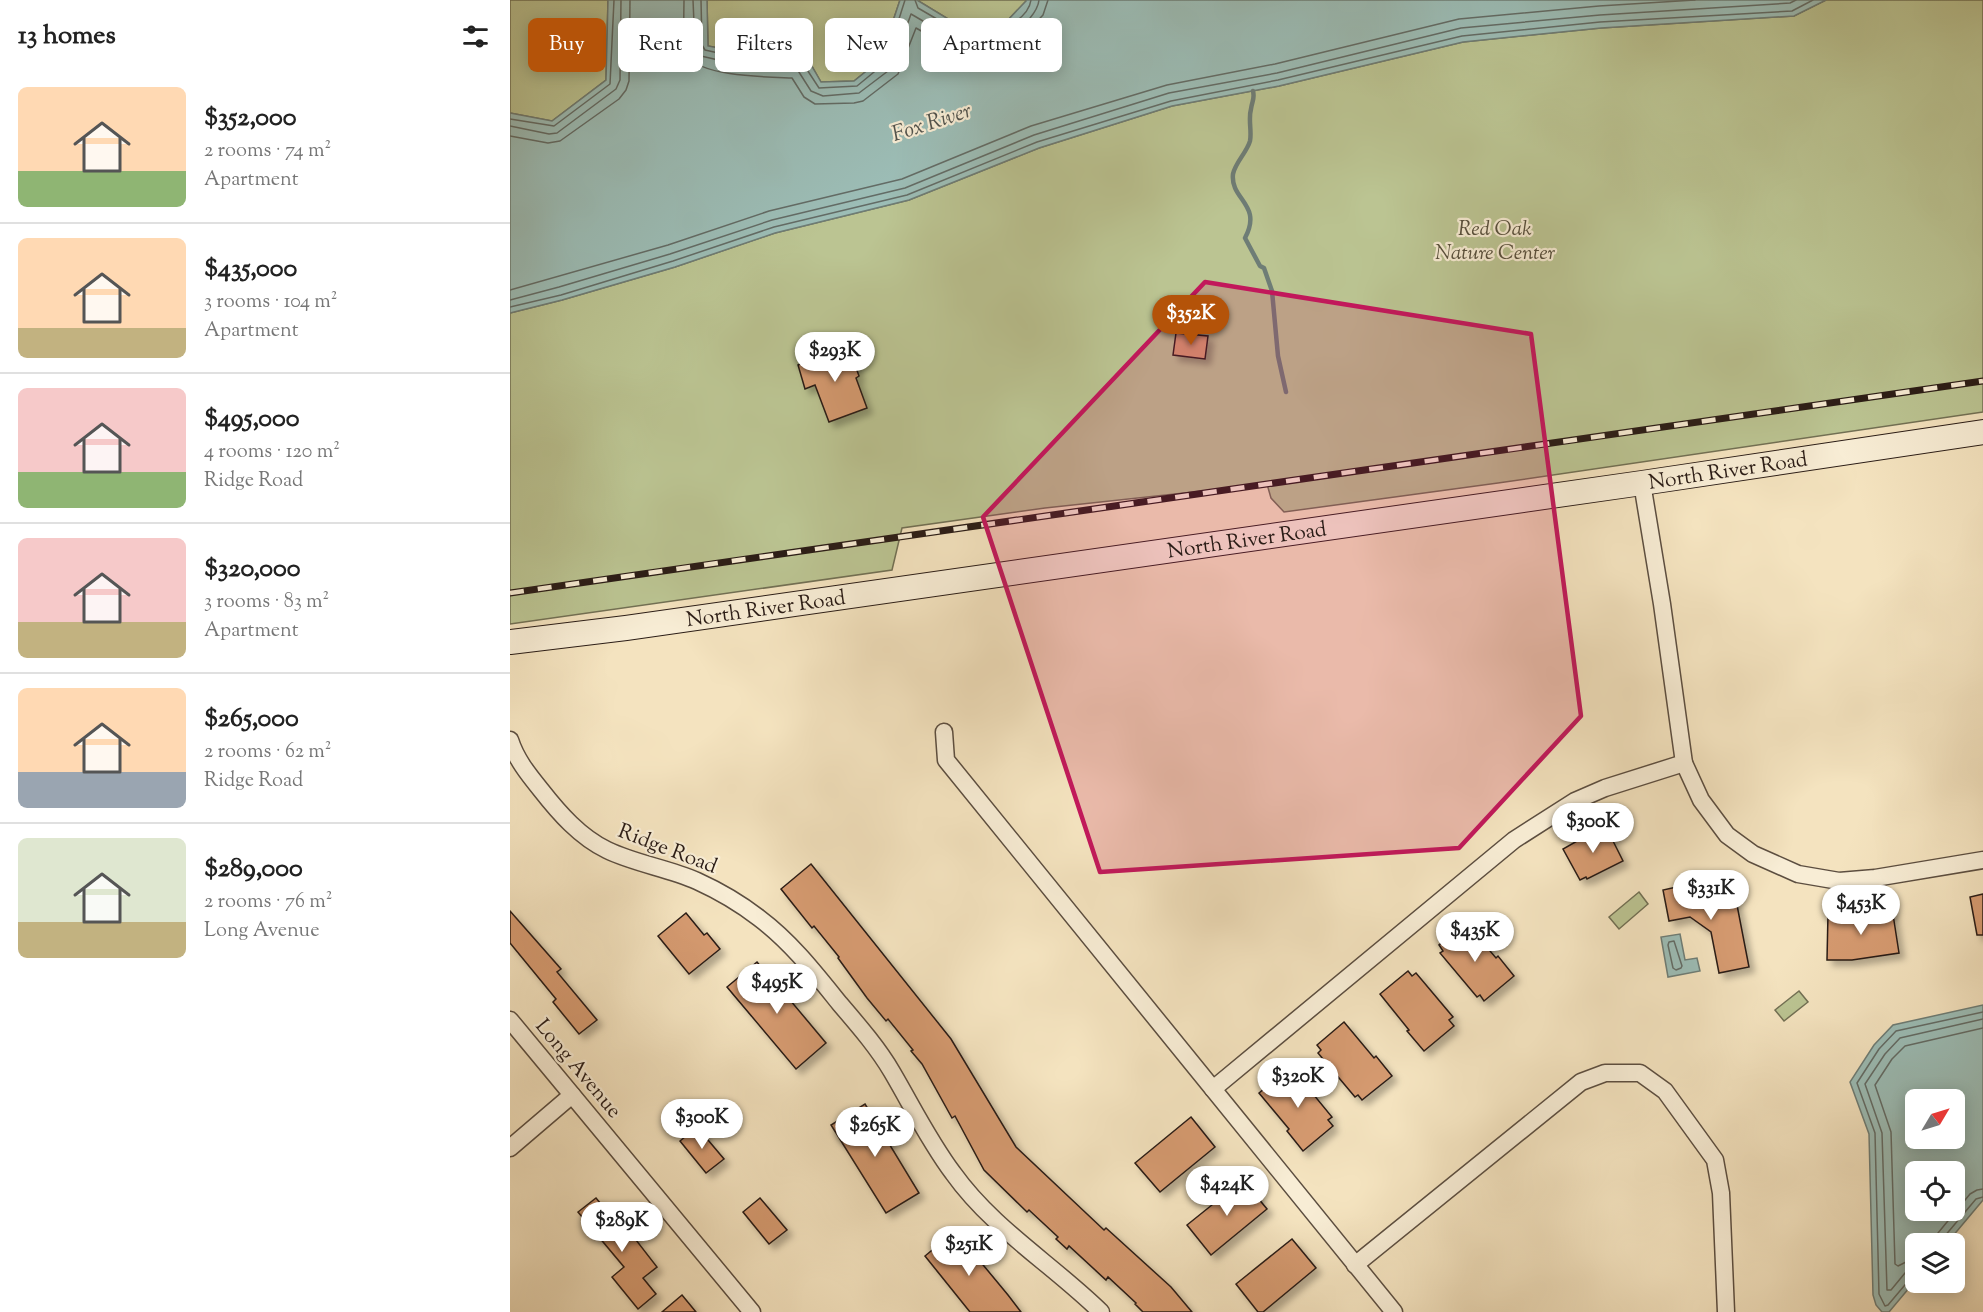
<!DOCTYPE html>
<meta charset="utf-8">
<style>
body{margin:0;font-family:"Sorts Mill Goudy",serif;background:#f6f6f6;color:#222;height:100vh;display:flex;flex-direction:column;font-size:22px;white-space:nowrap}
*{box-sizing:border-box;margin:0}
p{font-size:20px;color:#767676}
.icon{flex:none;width:33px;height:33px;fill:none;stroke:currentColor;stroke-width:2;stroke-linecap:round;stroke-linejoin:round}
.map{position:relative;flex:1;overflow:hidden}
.sheet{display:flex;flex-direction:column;background:#fff;width:510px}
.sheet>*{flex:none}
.top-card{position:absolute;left:18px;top:18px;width:570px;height:54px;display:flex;gap:12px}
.needle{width:39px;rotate:52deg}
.buttons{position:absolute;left:1395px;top:1089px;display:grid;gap:12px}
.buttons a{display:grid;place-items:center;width:60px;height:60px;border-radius:9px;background:#fff;box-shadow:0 3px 15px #0003;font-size:30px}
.price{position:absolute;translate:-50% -51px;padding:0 14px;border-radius:21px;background:#fff;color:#222;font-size:20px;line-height:39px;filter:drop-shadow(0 2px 3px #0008)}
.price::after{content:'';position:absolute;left:50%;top:36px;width:18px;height:14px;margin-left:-9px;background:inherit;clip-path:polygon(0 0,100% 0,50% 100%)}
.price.on{background:#b45309;color:#fff}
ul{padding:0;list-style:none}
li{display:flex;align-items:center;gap:18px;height:150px;padding:0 18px}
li+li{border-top:2px solid #e0e0e0}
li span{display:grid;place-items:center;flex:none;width:168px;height:120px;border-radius:9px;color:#555}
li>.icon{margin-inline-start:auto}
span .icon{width:72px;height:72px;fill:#fffc;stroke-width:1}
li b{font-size:26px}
h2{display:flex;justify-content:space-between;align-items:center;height:72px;padding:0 18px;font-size:26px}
.tag{padding:0 21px;border-radius:9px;background:#fff;box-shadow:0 3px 15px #0003;font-size:21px;line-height:54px}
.tag.on{background:#b45309;color:#fff}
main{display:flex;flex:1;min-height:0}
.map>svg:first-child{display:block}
</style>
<main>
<section class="sheet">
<h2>13 homes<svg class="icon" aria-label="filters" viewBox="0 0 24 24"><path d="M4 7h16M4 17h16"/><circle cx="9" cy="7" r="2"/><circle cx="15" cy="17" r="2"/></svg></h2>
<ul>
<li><span style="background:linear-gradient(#ffd9b3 70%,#8fb573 0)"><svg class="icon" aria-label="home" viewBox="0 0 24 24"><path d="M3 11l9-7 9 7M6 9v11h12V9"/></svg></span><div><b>$352,000</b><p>2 rooms · 74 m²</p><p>Apartment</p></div></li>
<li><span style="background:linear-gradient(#ffd9b3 75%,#c2b280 0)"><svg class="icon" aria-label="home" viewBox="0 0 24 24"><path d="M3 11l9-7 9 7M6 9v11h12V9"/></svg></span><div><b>$435,000</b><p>3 rooms · 104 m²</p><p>Apartment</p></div></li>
<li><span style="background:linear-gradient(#f6c9c9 70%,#8fb573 0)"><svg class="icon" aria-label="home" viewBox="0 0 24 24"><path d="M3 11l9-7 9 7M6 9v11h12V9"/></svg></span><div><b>$495,000</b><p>4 rooms · 120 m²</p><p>Ridge Road</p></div></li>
<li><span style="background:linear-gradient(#f6c9c9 70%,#c2b280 0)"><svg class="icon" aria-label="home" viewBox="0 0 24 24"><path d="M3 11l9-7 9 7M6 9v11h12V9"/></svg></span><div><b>$320,000</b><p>3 rooms · 83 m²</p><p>Apartment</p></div></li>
<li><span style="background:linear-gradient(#ffd9b3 70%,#9aa5b1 0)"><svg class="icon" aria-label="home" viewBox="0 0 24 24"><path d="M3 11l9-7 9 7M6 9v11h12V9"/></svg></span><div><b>$265,000</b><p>2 rooms · 62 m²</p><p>Ridge Road</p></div></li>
<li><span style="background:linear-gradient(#dfe7d0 70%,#c2b280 0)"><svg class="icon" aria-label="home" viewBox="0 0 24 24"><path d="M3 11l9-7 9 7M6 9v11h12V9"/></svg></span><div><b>$289,000</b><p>2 rooms · 76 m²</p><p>Long Avenue</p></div></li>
</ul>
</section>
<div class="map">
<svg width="1473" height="1312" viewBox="0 0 1473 1312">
<defs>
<filter id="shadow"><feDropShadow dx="5.5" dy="5.5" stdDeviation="3" flood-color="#0004"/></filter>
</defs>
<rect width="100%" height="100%" fill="#f4e3bf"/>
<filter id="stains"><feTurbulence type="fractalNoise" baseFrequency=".00333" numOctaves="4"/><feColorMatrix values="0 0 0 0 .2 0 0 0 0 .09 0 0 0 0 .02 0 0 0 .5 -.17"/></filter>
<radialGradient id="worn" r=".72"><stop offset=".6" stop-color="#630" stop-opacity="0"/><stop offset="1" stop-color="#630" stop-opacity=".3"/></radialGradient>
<!-- green -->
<g fill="#bbc492" stroke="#727054" stroke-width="1.5">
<path d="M0,0H98L96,80L42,121L0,113Z"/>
<path d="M197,0H390L370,60L344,81L311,82L296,56L245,55L198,46Z"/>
<path d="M407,0H517L496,22L461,33Z"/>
<path d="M1316,0H1473V412L988,483L774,512L761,498L757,484L535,508L392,528L382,570L0,624V313L52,300L165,267L265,233L399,200L529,148L662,106L769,86L953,42L1091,28L1284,16Z"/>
<path d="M1129,892L1138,904L1109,929L1099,917Z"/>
<path d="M1289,991L1298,1002L1274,1021L1265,1010Z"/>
</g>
<!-- water -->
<g fill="#9cbdb6" stroke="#6e7d76" stroke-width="1.5" fill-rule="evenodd">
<path d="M98,0H197L198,46L245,55L296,56L311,82L344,81L370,60L390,0H407L461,33L496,22L517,0H1316L1284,16L1091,28L953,42L769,86L662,106L529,148L399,200L265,233L165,267L52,300L0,313V113L42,121L96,80Z"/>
<path d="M1170,934L1175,960L1187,958L1190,971L1158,977L1151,937Z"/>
<path d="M1473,1005V1200L1437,1243L1406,1244L1405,1281L1379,1312H1372L1366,1305L1363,1295L1359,1134L1340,1082L1364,1045L1383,1025ZM1406,1100H1444V1138H1406ZM1406,1172H1444V1210H1406Z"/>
</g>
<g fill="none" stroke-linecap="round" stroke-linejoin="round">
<!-- shore -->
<g stroke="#636c66" stroke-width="1.5">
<path d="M174,0C174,14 172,44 179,56C190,77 259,77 282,78L294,97L305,104L344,103L353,101L388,74L406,28L452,54L465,55L510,39L533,15L538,0"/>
<path d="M183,0L185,47L191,56L243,68L287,69L301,91L313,96L349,93L378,71L383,65L401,14L454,45C464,48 494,39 504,33C513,27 528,12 529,0"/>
<path d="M191,0L192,45L195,50L244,61L292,62L309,88L347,86L375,63L395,0"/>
<path d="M405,0L408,8L461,39C480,35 518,23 521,0"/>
<path d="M0,119L44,126L100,84L104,0"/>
<path d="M0,126L39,134L47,133L106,89L110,80L111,0"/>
<path d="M0,136L38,143L50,141L109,99L116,90L119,81L120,0"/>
<path d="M0,290L158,245L259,211L392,179L521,126L657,85L765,64L949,19L1089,6L1185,0"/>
<path d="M0,300L49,287L160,254L262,220L395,188L524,135L659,93L767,73L951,28L1090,15L1280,3L1286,0"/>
<path d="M0,307L51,295L163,261L264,227L397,195L527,142L661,101L768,80L952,36L1090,22L1282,11L1303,0"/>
<path d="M1164,941L1172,966L1171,968L1166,970L1163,968L1158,945L1159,942Z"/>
<path d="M1425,1244L1428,1233L1460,1194L1467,1190L1473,1189"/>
<path d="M1433,1244L1434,1237L1466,1199L1473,1197"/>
<path d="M1406,1260L1398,1261L1388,1266L1385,1264L1381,1132L1365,1085L1382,1059L1395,1046L1473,1028"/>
<path d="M1406,1269L1395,1273L1381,1290H1377L1372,1133L1355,1084L1375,1054L1390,1038L1473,1019"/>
<path d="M1406,1276L1400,1279L1378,1305L1375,1306L1369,1294L1365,1133L1347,1083L1369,1049L1386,1031L1473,1012"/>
</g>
<!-- stream -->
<path stroke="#6e7d76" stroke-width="4.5" d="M743,91C745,99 742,101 741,109C738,119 742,131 740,141C737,152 725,163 723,174C720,200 753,204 735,238L750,266L754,268L762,291L768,356L776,392"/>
</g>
<!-- building -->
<g fill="#d59a70" stroke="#2a1c16" stroke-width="1.5" filter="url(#shadow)">
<path d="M666,333L698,336L695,359L663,355Z"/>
<path d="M338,346L349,376L346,378L357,408L319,422L305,385L295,389L288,365Z"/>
<path d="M1095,825L1113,861L1077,879L1076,877L1070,880L1053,849Z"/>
<path d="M301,864L441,1039L506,1147L594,1230L596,1228L661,1287L682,1312H633L625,1304L626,1303L598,1277L596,1280L559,1246L557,1249L546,1239L548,1237L519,1210L517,1212L474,1170L445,1116L442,1118L412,1064L401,1051L403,1050L378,1019L376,1021L357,998L328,958L329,957L325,952L304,926L302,928L271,889Z"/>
<path d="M1198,880L1199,885L1227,905L1239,967L1209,973L1201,932L1180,917L1159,921L1153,890Z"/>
<path d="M1473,894V935H1467L1460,897Z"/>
<path d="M1382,908L1389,953L1342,960H1317L1318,914L1367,915L1366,910Z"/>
<path d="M0,911L51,969L47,972L87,1020L69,1034L43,1002L46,999L0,943Z"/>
<path d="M176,913L194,935L197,933L210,949L179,974L148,936Z"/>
<path d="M956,923L986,958L988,956L1004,976L974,1001L970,995L967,997L930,953L933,951L929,945Z"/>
<path d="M247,962L269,989L270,988L316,1043L286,1069L217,987Z"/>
<path d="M898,971L902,976L906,973L943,1017L939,1020L944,1026L914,1051L897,1031L899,1030L870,994Z"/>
<path d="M834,1022L864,1058L866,1056L882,1076L852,1100L848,1095L845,1097L808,1053L811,1050L807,1045Z"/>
<path d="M777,1070L781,1075L785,1072L822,1117L818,1120L823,1126L793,1151L777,1131L779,1129L749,1093Z"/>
<path d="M355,1104L409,1193L376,1213L321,1125Z"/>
<path d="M681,1117L705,1147L650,1192L625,1163Z"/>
<path d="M187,1127L214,1159L196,1173L170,1141Z"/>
<path d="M733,1180L757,1209L701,1255L677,1225Z"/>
<path d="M86,1198L105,1221L109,1218L147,1267L133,1278L146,1294L128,1309L102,1277L114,1267L68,1212Z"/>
<path d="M250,1198L277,1230L259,1244L233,1212Z"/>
<path d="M445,1231L498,1295L511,1312H460L415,1256Z"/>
<path d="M782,1239L806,1268L753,1312H748L726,1284Z"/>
<path d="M172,1295L186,1312H152Z"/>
</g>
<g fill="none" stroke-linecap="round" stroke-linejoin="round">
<!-- minor casing -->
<g stroke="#5c4e40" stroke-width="19">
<g id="minor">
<path d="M434,732L436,760L703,1089"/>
<path d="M0,740C6,759 18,774 31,790C49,813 70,837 97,850C126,864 158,868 187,881C209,891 231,904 249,918C281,942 305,973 330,1004C348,1025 368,1048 382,1072C402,1106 419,1141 443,1173C483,1229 542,1264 591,1312"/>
<path d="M1174,763L1191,800L1217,835L1243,854L1288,874L1329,881L1365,878L1473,860"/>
<path d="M0,1020L242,1312"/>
<path d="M0,1148L62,1095"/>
<path d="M845,1265L1071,1082L1095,1073H1130L1155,1091L1205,1160L1211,1193L1216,1312"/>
<path d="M884,1312L703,1089L1004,840L1065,801L1095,788L1174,763L1152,604L1132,483"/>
</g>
</g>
<!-- secondary casing -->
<g stroke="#2a1c16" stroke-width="26">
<g id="secondary">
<path id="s1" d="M0,642L116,628L1132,483L1473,432"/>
</g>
</g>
<!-- minor -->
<use href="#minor" stroke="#f8edd5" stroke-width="16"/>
<!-- secondary -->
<use href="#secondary" stroke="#f8edd5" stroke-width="24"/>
<!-- rail casing -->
<g stroke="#2a1c16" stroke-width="7">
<path id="rail" d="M0,593L1473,381"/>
</g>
<!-- rail -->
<use href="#rail" stroke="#f8edd5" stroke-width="4.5" stroke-dasharray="14" stroke-linecap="butt"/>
</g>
<!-- marked area -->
<path fill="#c2185b" fill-opacity="0.2" stroke="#c2185b" stroke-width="4.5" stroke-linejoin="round" d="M695,282L1021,334L1071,716L949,848L590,872L473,517Z"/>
<g text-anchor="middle" stroke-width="4.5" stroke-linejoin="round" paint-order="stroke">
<!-- park labels -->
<g font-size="21" font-style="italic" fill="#564e3b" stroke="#f8edd5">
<text x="985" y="235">Red Oak<tspan x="985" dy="24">Nature Center</tspan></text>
</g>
<!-- street labels -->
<g font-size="21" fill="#2a1c16" stroke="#f8edd5">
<text dy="7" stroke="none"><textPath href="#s1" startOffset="1230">North River Road</textPath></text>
<text dy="7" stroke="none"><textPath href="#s1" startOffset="744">North River Road</textPath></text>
<text dy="7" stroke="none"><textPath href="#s1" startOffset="258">North River Road</textPath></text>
<text transform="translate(158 848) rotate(21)" y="7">Ridge Road</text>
<text transform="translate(69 1068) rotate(50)" y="7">Long Avenue</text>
</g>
<!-- water labels -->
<g font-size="22" font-style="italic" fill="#52544e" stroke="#f8edd5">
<text transform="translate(421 121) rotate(-18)" y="8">Fox River</text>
</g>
</g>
<rect width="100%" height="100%" filter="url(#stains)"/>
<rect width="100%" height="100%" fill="url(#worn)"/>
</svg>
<div class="buttons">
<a><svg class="needle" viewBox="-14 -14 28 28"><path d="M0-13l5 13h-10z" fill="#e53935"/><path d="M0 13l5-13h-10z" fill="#767676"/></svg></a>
<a><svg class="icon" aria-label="locate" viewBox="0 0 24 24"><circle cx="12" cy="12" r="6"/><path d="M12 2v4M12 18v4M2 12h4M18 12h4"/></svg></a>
<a><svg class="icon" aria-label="layers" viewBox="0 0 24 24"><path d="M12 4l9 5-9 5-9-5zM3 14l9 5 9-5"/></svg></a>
</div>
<b class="price on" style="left:681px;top:346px">$352K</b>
<b class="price" style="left:325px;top:383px">$293K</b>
<b class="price" style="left:1083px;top:854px">$300K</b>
<b class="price" style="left:1201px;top:921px">$331K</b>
<b class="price" style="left:1351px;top:936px">$453K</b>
<b class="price" style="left:965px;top:963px">$435K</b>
<b class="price" style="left:267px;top:1015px">$495K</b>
<b class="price" style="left:788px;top:1109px">$320K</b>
<b class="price" style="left:192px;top:1150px">$300K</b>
<b class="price" style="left:365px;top:1158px">$265K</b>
<b class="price" style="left:717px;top:1217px">$424K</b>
<b class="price" style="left:112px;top:1253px">$289K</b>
<b class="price" style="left:459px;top:1277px">$251K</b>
<div class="top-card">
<a class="tag on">Buy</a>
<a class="tag">Rent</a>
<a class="tag">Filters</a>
<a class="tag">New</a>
<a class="tag">Apartment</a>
</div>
</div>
</main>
